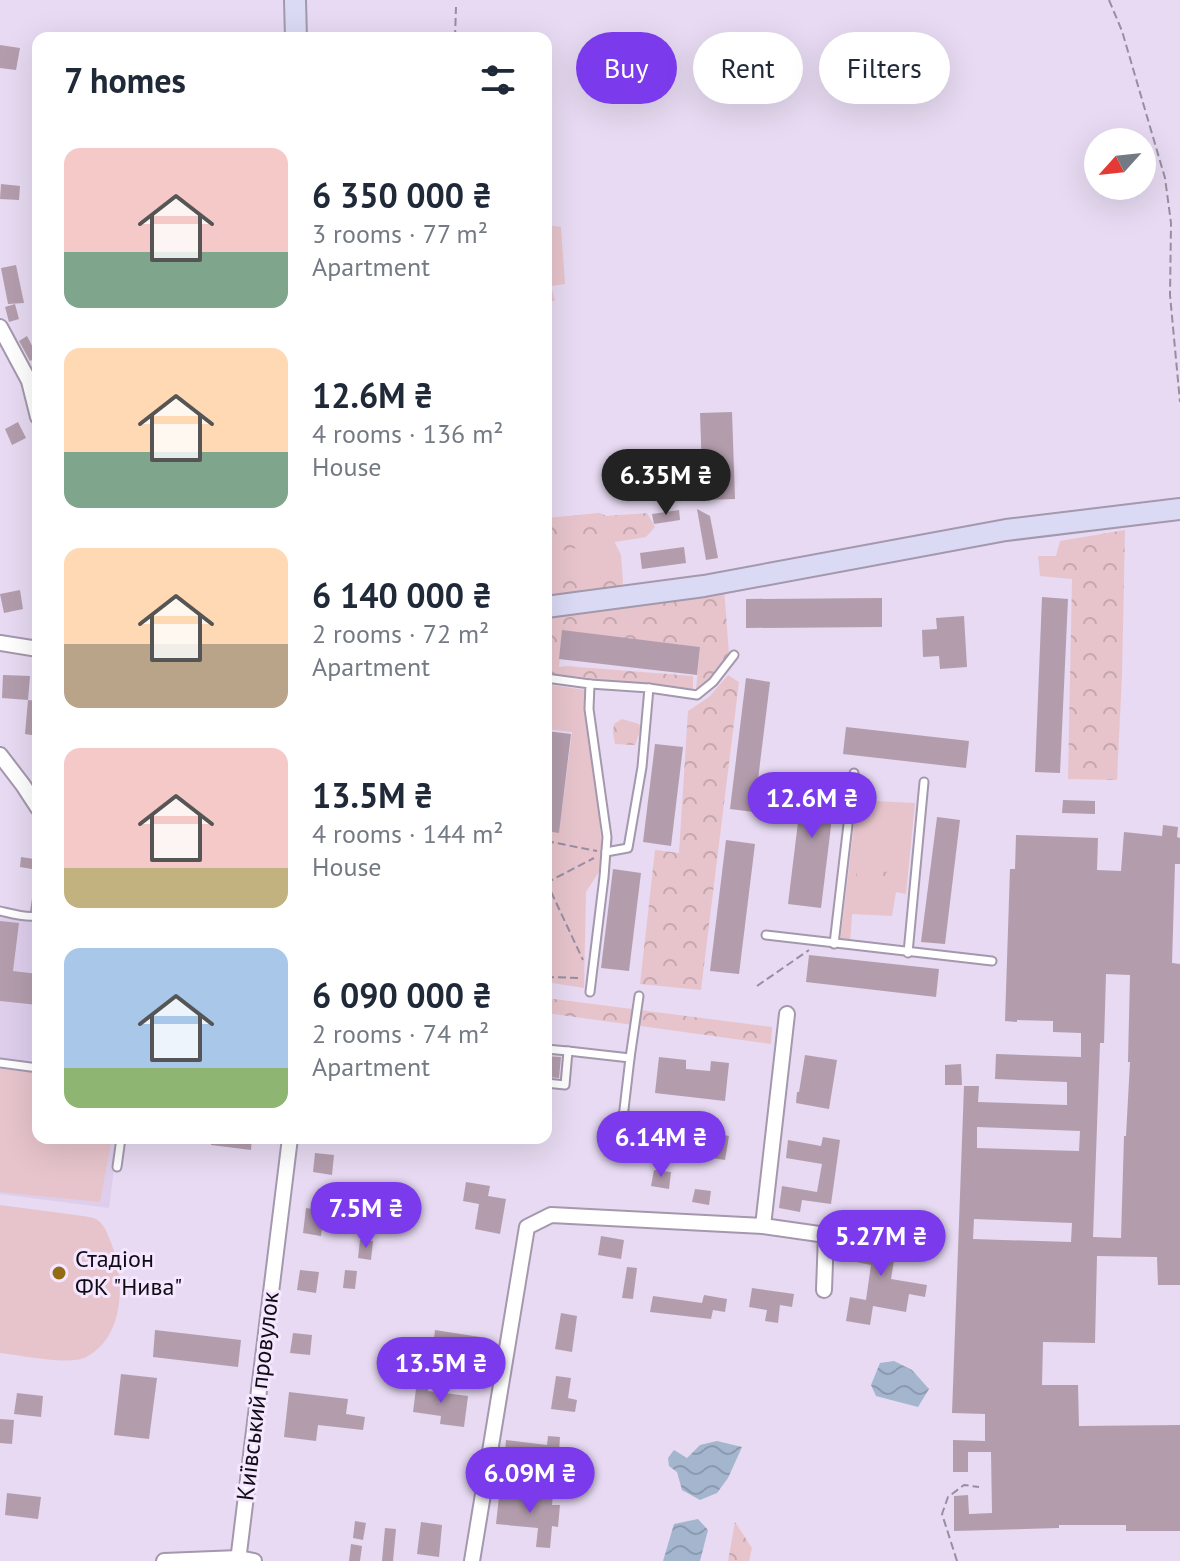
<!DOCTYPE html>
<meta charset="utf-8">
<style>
body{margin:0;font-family:"PT Sans",sans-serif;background:#f2f2f3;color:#1f2937;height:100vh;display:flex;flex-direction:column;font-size:30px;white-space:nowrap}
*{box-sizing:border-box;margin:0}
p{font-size:26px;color:#747a83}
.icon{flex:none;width:44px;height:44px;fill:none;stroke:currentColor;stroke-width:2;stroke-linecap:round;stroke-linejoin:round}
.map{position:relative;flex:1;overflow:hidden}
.sheet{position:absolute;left:32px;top:32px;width:520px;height:1112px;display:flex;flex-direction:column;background:#fff;border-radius:16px;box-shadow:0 8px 32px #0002}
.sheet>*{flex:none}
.hud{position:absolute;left:576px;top:32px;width:484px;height:72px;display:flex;gap:16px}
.needle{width:52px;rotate:243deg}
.controls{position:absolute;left:1084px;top:128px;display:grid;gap:16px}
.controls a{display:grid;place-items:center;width:72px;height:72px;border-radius:50%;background:#fff;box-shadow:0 8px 32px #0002;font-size:40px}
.price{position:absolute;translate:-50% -68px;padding:0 18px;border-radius:28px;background:#7c3aed;color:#fff;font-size:26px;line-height:52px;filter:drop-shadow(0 2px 4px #0008)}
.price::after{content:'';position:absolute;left:50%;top:48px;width:24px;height:18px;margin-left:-12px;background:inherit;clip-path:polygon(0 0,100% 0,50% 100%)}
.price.current{background:#222;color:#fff}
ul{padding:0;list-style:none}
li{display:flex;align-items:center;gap:24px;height:200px;padding:0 32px}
li span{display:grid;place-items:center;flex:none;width:224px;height:160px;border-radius:16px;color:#555}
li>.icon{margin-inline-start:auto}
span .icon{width:96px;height:96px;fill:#fffc;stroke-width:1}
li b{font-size:34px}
h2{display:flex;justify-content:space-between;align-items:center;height:96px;padding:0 32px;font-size:34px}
.pill{padding:0 28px;border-radius:36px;background:#fff;box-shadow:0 8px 32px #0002;font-size:28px;line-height:72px}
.pill.current{background:#7c3aed;color:#fff}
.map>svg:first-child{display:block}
</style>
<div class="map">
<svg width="1180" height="1561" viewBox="0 0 1180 1561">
<defs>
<pattern id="forest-crowns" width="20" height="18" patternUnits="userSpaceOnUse" patternTransform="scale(2)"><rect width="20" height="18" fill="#e7c4cc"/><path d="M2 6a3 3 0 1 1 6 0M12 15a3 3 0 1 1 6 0" fill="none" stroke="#c5a7ae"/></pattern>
<pattern id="water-waves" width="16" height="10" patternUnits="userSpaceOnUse" patternTransform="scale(2)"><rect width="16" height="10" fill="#a4b5ce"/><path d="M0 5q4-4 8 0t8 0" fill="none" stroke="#8c9ab0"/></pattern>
</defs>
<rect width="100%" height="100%" fill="#e7daf2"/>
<!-- built -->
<path fill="#deceec" d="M38,911V1138H118L109,1208L0,1194V917L36,921Z"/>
<!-- grass -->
<g fill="#e7c4cc">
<path d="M546,225L561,227L565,284L551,286L555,301H546Z"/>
<path d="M600,513L621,555L623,583L618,587L546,599V518Z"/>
<path d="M546,684L585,690L596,780L601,840L605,862L586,892L584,988L546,982V831L559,832L572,732L546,729Z"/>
<path d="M857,800L915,803L906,894L896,892L892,916L852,914L850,944L840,943Z"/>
<path d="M0,1069L38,1073V1138H112L100,1202L0,1192Z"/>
<path d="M0,1205L83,1216C88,1217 92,1217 96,1219C105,1224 108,1236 112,1245C125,1280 125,1337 86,1357C70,1366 20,1355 0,1353Z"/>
</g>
<!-- forest -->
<g fill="url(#forest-crowns)">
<path d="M600,513L606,516L647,513L655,527L646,537L546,553V519Z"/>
<path d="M1125,530L1122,675L1117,780L1068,779L1072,579L1040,576L1038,556H1056L1060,541Z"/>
<path d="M618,568V587L546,599V576Z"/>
<path d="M724,588L729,654L711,678L696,690L700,647L563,631L559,667L566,666L693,676V690L546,673V612Z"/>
<path d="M728,675L739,682L701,990L640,984L655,850L679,853L688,711L709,697Z"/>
<path d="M622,719L639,724L641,728L635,745L615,744L613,733L614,724Z"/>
<path d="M867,864L880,871L888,872L896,892L889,895L880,888L863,886L856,877V870Z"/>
<path d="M546,998L772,1027L771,1044L546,1013Z"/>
<path d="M735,1522L752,1548L749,1561H728Z"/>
</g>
<!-- water -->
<g fill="url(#water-waves)">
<path d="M894,1361L912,1370L929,1389L918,1407L876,1396L871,1385L880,1363Z"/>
<path d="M717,1441L742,1447L728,1478L717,1493L700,1500L682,1490L677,1472L669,1466L668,1458L674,1450L687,1458L700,1445Z"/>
<path d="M698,1519L708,1530L700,1561H663L674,1524Z"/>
</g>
<!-- building -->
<g fill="#b39dad" fill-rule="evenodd">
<path d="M0,45L20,48L16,70L0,68Z"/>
<path d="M1,184L20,186L19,200L0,199Z"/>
<path d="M16,265L24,303L8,304L1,268Z"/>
<path d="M15,304L19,319L9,322L5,307Z"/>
<path d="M27,336L38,357L30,361L19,341Z"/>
<path d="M732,412L735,499L703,500L700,413Z"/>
<path d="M18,422L26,438L12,445L5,429Z"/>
<path d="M697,509L710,516L718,558L706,560Z"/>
<path d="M679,510L680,520L654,524L652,514Z"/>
<path d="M684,547L686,563L642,569L640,553Z"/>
<path d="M20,590L23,609L4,613L0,594Z"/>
<path d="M1042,597L1068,599L1060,773L1035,772Z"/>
<path d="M882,598V627L746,628V599Z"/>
<path d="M964,616L967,667L940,669L939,656L923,657L922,630L937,629L936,618Z"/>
<path d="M562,630L700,647L697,675L559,659Z"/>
<path d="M3,675L30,676L28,700L2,698Z"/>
<path d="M746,678L770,682L754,812L730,809Z"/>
<path d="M28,700L38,701V736L25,734Z"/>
<path d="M846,727L969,741L966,768L843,754Z"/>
<path d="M546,731L571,734L559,833L546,831Z"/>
<path d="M655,744L683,747L671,846L643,842Z"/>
<path d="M804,773L837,777L821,908L788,904Z"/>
<path d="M1063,800L1095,801V814L1062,813Z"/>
<path d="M937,817L960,820L945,944L921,942Z"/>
<path d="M1163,825L1178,827L1177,837L1180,838V864H1175L1172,963L1180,964V1285H1158L1157,1257L1097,1256L1095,1343L1043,1342L1042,1385H1078L1079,1426L1180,1425V1531H1126V1525H1059V1528L954,1531V1496L968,1495L969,1514L992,1513L991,1452H968V1472H953V1440L985,1441V1414L952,1413L964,1086H979L978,1102L1067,1105V1082L995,1079L996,1054L1081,1057V1033L1053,1032V1021L1017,1020V1022L1005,1021L1010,869H1015L1016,835L1098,838L1097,870L1121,871L1124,832L1162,836ZM1106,974L1130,975L1128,1062H1130L1126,1136H1124L1121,1238L1093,1237L1100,1043H1104ZM977,1127L1080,1131L1079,1151L977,1148ZM974,1219L1072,1223L1071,1242L973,1239Z"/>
<path d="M726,840L755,844L739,974L710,971Z"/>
<path d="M21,857L34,859L32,869L20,867Z"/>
<path d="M613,869L641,873L629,971L601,968Z"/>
<path d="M0,921L19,923L13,971L38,974V1005L0,1001Z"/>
<path d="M809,955L939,969L936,997L806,982Z"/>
<path d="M805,1055L837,1060L829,1109L796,1103L797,1092H799Z"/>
<path d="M546,1056L561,1057L559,1078L546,1077Z"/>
<path d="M659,1057L686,1060V1069L710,1071L711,1061L729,1063L725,1101L655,1093Z"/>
<path d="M961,1064L962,1085H945V1065Z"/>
<path d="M702,1131L729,1136L725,1160L698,1156Z"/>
<path d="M823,1137L840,1140L831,1204L802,1200L800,1212L779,1208L782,1186L817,1192L822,1164L786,1158L788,1140L821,1146Z"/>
<path d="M212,1138H252L251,1150L211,1145Z"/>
<path d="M315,1153L334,1155L332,1175L313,1172Z"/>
<path d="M654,1170L671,1172L669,1189L651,1186Z"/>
<path d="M466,1182L490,1186L488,1196L506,1199L500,1234L475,1229L479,1204L463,1201Z"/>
<path d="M695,1189L711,1191L709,1205L692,1202Z"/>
<path d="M333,1202L353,1204L351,1221L331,1218Z"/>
<path d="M306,1208L324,1211L321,1236L303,1233Z"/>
<path d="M861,1229L898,1235L891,1279L927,1285L925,1297L909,1294L906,1312L873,1306L870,1325L846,1321L850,1297L866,1300L871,1265L856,1262Z"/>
<path d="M911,1234L939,1239L937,1251L909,1246Z"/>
<path d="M601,1236L624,1240L621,1259L598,1255Z"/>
<path d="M360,1240L373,1241L371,1260L358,1258Z"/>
<path d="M627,1267L637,1268L633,1299L622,1298Z"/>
<path d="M300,1270L319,1272L316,1293L297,1290Z"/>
<path d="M345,1270L357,1271L355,1289L343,1288Z"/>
<path d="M752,1288L794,1294L792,1307L780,1305L778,1323L765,1321L767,1310L749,1307Z"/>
<path d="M704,1295L727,1299L725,1312L713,1310L711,1319L650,1312L653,1296L702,1303Z"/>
<path d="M561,1313L577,1316L572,1352L555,1349Z"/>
<path d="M155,1330L241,1340L238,1367L153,1357Z"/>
<path d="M435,1330L480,1337L477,1357L454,1353L455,1350L433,1347Z"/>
<path d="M293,1333L312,1335L310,1355L290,1353Z"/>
<path d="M121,1374L157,1378L149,1439L114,1435Z"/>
<path d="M556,1376L571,1378L568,1398L577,1400L575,1412L551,1409Z"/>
<path d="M417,1381L429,1382L428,1391L468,1396L464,1427L440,1424L441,1416L413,1412Z"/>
<path d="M289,1392L348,1399L346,1414L365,1417L363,1430L318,1425L316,1441L284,1437Z"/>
<path d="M17,1393L43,1396L41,1417L14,1414Z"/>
<path d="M0,1419L14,1420L12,1444L0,1443Z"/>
<path d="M548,1436L560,1437L558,1467L504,1463L506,1440L547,1445Z"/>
<path d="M7,1493L41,1497L38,1519L5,1515Z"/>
<path d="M532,1493L553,1495L552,1505H560L558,1527L552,1526L550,1548L536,1547L538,1528L496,1524L499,1496L532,1499Z"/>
<path d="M355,1521L366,1523L363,1540L353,1538Z"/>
<path d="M421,1522L442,1525L439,1557L417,1554Z"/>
<path d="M385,1528L396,1529L393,1561H382Z"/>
<path d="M351,1544L362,1546L360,1561H349Z"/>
</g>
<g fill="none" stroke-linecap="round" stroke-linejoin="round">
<!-- lane casing -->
<g stroke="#a498ad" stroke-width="11">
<g id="lane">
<path d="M546,678L590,684L589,709L607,837L604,877L590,992"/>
<path d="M590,684L649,688L642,767L628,848L606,852"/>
<path d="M649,688L697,695L713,682L734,655"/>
<path d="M0,911C9,913 27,918 35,916L38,895"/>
<path d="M766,935L992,961"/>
<path d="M834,944L854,773"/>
<path d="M908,953L924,782"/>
<path d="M546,1049L568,1051"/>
<path d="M0,1063L38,1068"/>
<path d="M546,1083L565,1085L568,1051L630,1058L639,996"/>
<path d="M621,1135L630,1058"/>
<path d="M117,1167L121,1138"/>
</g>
</g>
<!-- street casing -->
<g stroke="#a498ad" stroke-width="18">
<g id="street">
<path d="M0,327L29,381L38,417"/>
<path d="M0,643L38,649"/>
<path d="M0,755L23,785L38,808"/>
<path d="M763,1226L826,1235L824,1290"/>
<path d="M164,1561L239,1558L254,1561"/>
<path d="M238,1561L290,1138"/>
<path d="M472,1561L527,1227L551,1215L763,1226L787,1014"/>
</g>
</g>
<!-- secondary casing -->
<g stroke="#a498ad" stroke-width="24">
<g id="secondary">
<path d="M295,0L296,38"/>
<path d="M546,607L704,586L1006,530L1180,509"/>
</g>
</g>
<!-- path -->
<g stroke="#988ea1" stroke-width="2" stroke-dasharray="8 4" stroke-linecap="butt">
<path d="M1109,0L1122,31L1165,178L1171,223L1170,295L1180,402"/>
<path d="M455,38L456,7"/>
<path d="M546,841L597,851"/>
<path d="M546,881L583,960"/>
<path d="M546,883L594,858"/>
<path d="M546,977L582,978"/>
<path d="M757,986L809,950"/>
<path d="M957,1561L942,1514L948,1497L964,1485L979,1487"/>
</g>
<!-- lane -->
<use href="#lane" stroke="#fff" stroke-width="7"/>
<!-- street -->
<use href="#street" stroke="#fff" stroke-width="14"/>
<!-- secondary -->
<use href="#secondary" stroke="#dbdaf5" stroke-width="20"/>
</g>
<!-- markers -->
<circle fill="#946b15" stroke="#f4e7ff" stroke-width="3" cx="59" cy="1273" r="8"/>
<g text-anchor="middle" stroke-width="6" stroke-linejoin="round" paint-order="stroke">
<!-- poi labels -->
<g font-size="24" fill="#100c14" stroke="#f4e7ff" text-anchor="start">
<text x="75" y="1267">Стадіон<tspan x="75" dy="28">ФК "Нива"</tspan></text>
</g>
<!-- street labels -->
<g font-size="24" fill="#100c14" stroke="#f4e7ff">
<text transform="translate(258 1396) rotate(-83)" y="8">Київський провулок</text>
</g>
</g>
</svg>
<div class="controls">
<a><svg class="needle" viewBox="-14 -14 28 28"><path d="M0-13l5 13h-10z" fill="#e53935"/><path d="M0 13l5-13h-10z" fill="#747a83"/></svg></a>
</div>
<b class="price current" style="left:666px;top:517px">6.35M ₴</b>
<b class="price" style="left:812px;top:840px">12.6M ₴</b>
<b class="price" style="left:661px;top:1179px">6.14M ₴</b>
<b class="price" style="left:366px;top:1250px">7.5M ₴</b>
<b class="price" style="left:881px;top:1278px">5.27M ₴</b>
<b class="price" style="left:441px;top:1405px">13.5M ₴</b>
<b class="price" style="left:530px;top:1515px">6.09M ₴</b>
<div class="hud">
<a class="pill current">Buy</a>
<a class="pill">Rent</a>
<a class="pill">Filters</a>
</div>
<section class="sheet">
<h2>7 homes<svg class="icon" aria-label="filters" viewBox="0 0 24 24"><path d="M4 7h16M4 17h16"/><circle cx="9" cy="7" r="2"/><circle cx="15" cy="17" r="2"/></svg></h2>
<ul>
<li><span style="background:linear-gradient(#f6c9c9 65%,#7fa58c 0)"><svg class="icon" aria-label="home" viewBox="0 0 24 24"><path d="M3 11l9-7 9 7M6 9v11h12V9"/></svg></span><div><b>6 350 000 ₴</b><p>3 rooms · 77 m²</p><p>Apartment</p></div></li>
<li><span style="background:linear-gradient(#ffd9b3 65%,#7fa58c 0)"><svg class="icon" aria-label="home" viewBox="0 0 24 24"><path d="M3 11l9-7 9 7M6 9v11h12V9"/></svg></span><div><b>12.6M ₴</b><p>4 rooms · 136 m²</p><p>House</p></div></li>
<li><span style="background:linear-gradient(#ffd9b3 60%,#b9a48a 0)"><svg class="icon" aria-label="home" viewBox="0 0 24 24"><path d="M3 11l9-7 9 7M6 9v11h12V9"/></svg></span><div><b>6 140 000 ₴</b><p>2 rooms · 72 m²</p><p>Apartment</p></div></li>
<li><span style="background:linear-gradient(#f6c9c9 75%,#c2b280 0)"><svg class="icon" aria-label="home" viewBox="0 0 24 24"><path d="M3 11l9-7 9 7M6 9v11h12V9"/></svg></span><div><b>13.5M ₴</b><p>4 rooms · 144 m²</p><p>House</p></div></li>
<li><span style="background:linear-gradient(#a9c7e8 75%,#8fb573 0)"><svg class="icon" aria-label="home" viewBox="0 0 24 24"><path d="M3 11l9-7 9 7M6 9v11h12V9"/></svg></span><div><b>6 090 000 ₴</b><p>2 rooms · 74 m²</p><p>Apartment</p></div></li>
</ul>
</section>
</div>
